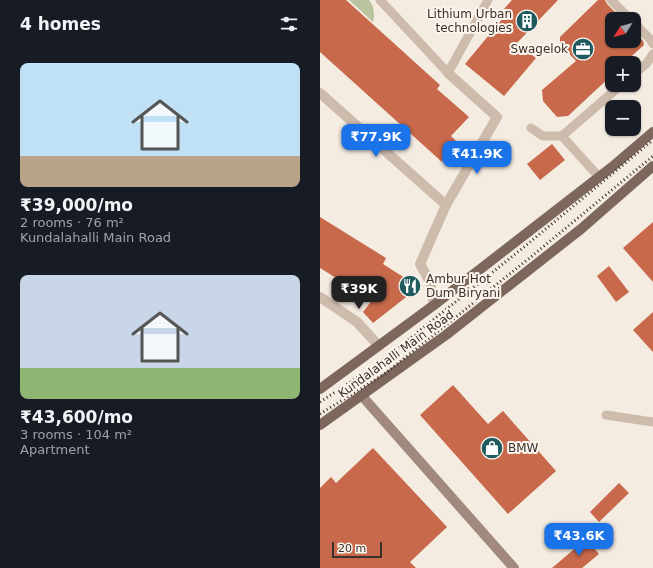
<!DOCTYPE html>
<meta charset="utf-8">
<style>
body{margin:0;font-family:"DejaVu Sans",sans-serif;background:#20242c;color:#f1f3f6;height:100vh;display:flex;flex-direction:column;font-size:15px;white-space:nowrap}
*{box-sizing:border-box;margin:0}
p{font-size:13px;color:#9ea1a6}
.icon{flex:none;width:22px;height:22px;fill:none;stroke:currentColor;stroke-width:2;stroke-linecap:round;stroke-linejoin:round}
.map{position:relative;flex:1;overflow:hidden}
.sheet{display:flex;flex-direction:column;background:#171b24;width:320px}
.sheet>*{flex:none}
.needle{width:26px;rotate:233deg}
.buttons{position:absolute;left:285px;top:12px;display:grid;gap:8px}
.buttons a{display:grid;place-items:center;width:36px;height:36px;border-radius:8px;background:#171b24;box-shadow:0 1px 3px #0004;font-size:20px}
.scale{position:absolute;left:12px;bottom:10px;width:50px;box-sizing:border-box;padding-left:4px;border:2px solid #3b302b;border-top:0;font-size:11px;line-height:14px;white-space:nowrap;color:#3b302b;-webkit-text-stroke:3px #fbf5ee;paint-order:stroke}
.price{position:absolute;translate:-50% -34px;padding:0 9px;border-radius:8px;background:#1a73e8;color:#fff;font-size:13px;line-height:26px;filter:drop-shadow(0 1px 2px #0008)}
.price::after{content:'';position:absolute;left:50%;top:24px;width:12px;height:9px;margin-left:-6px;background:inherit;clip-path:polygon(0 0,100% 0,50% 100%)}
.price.on{background:#222;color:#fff}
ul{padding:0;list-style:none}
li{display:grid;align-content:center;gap:8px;height:212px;padding:0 20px}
li span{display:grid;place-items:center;height:124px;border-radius:8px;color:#555}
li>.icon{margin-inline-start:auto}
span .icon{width:72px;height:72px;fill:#fffc;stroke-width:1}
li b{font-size:17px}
h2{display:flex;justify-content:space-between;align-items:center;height:48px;padding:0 20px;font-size:17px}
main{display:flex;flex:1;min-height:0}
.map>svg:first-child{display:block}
</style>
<main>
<section class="sheet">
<h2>4 homes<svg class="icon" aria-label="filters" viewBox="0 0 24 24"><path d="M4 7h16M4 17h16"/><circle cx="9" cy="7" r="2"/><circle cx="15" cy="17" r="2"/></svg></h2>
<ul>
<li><span style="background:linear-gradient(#bfe0f5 75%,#b9a48a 0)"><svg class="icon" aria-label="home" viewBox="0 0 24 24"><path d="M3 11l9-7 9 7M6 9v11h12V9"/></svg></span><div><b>₹39,000/mo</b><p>2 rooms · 76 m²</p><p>Kundalahalli Main Road</p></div></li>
<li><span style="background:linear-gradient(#c9d6e8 75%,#8fb573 0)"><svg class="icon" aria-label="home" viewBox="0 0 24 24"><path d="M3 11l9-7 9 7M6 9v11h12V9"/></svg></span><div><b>₹43,600/mo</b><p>3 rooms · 104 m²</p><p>Apartment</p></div></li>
</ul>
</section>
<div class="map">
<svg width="333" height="568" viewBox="0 0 333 568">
<rect width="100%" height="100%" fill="#f4ebe1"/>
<!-- green -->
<path fill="#b8c4a0" d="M29,0H49C54,5 55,15 53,22Z"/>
<!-- building -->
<g fill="#c8694b">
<path d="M0,0H26L120,85L117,89L149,117L131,136L139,144L122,162L0,52Z"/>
<path d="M192,0H238L197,43L216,58L184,96L145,64L188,12L184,9Z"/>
<path d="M278,0H285L287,4L302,19H292V41H314V31L323,41L324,45L304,63H292V75L248,116L237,117L223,101L222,90L256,61L240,44V37Z"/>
<path d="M232,144L245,160L220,180L207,164Z"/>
<path d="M0,217L66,258L63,264L99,287L53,323L43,312L52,300L0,268Z"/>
<path d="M333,222V282L303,248Z"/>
<path d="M289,266L309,292L296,302L277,276Z"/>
<path d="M333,312V352L313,330Z"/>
<path d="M133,385L168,424L183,411L236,471L188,514L100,415Z"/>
<path d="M53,448L127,527L90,562L96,568H0V488L11,477L16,483Z"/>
<path d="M299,483L309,493L279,522L270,512Z"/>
<path d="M266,539L279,554L262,568H232Z"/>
</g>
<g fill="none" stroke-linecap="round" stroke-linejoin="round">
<!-- lane -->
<g stroke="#cdbbac" stroke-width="9">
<path d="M60,0L128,73L168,0"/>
<path d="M291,0L310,19"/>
<path d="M314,23L330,39L333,44"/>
<path d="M314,74L327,63L333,54"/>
<path d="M211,128L223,136H242"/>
<path d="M279,177L242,136L301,85"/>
<path d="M286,415L333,422"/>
</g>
<!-- street -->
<g stroke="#cdbbac" stroke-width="10">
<path d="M0,93L126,205"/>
<path d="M0,297L37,322L59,346"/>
<path d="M114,305L110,282L100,264L126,205L177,117L128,73"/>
</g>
<!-- secondary -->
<path stroke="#a18a7d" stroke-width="10" d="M42,396L194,568"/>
<!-- primary -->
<g stroke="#7d675c" stroke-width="10">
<path d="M0,389L114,305L292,167L333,132"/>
<path d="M0,425L126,335L261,229L333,166"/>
</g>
<!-- rail -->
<g stroke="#3b302b" stroke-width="3" stroke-dasharray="1 3" stroke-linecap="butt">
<path d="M0,402L58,364L204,247L333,140"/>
<path d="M0,414L66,373L212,256L333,156"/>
</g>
</g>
<!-- icons -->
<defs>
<g id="building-disc" transform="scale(1.15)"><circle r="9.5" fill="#1f5a5e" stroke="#fbf5ee"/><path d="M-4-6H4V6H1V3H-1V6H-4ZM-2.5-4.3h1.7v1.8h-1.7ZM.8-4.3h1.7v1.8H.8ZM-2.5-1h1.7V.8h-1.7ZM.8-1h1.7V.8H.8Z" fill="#fff"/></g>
<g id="office-disc" transform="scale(1.15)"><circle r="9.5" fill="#1f5a5e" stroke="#fbf5ee"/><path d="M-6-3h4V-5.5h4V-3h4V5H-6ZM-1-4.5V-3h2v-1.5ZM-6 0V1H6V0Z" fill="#fff"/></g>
<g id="restaurant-disc" transform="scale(1.15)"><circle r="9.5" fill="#1f5a5e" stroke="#fbf5ee"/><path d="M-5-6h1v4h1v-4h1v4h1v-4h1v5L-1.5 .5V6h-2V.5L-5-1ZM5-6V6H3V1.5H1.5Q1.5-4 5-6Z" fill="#fff"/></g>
<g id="shop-disc" transform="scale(1.15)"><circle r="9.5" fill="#1f5a5e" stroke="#fbf5ee"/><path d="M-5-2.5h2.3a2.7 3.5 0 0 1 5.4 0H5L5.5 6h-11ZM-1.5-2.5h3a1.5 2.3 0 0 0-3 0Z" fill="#fff"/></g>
</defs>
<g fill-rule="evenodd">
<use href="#building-disc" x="207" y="21"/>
<use href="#office-disc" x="263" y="49"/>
<use href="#restaurant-disc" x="90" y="286"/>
<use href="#shop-disc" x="172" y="448"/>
</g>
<g text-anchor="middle" stroke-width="4" stroke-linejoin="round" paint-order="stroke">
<!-- poi labels -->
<g font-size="12" fill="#3b302b" stroke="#fbf5ee" text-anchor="end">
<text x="192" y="18">Lithium Urban<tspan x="192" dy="14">technologies</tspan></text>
<text x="248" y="53">Swagelok</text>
<text x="106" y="283" text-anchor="start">Ambur Hot<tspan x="106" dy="14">Dum Biryani</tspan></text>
<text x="188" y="452" text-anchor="start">BMW</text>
</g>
<!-- street labels -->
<g font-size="12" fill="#3b302b" stroke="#fbf5ee">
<text transform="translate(76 354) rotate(-36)" y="4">Kundalahalli Main Road</text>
</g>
</g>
</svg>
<div class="buttons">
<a><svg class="needle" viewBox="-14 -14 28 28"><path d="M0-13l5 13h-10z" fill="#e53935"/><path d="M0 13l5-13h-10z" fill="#9ea1a6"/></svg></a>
<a>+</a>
<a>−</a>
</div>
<div class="scale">20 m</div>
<b class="price" style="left:56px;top:158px">₹77.9K</b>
<b class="price" style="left:157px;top:175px">₹41.9K</b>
<b class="price on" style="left:39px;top:310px">₹39K</b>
<b class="price" style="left:259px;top:557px">₹43.6K</b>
</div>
</main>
